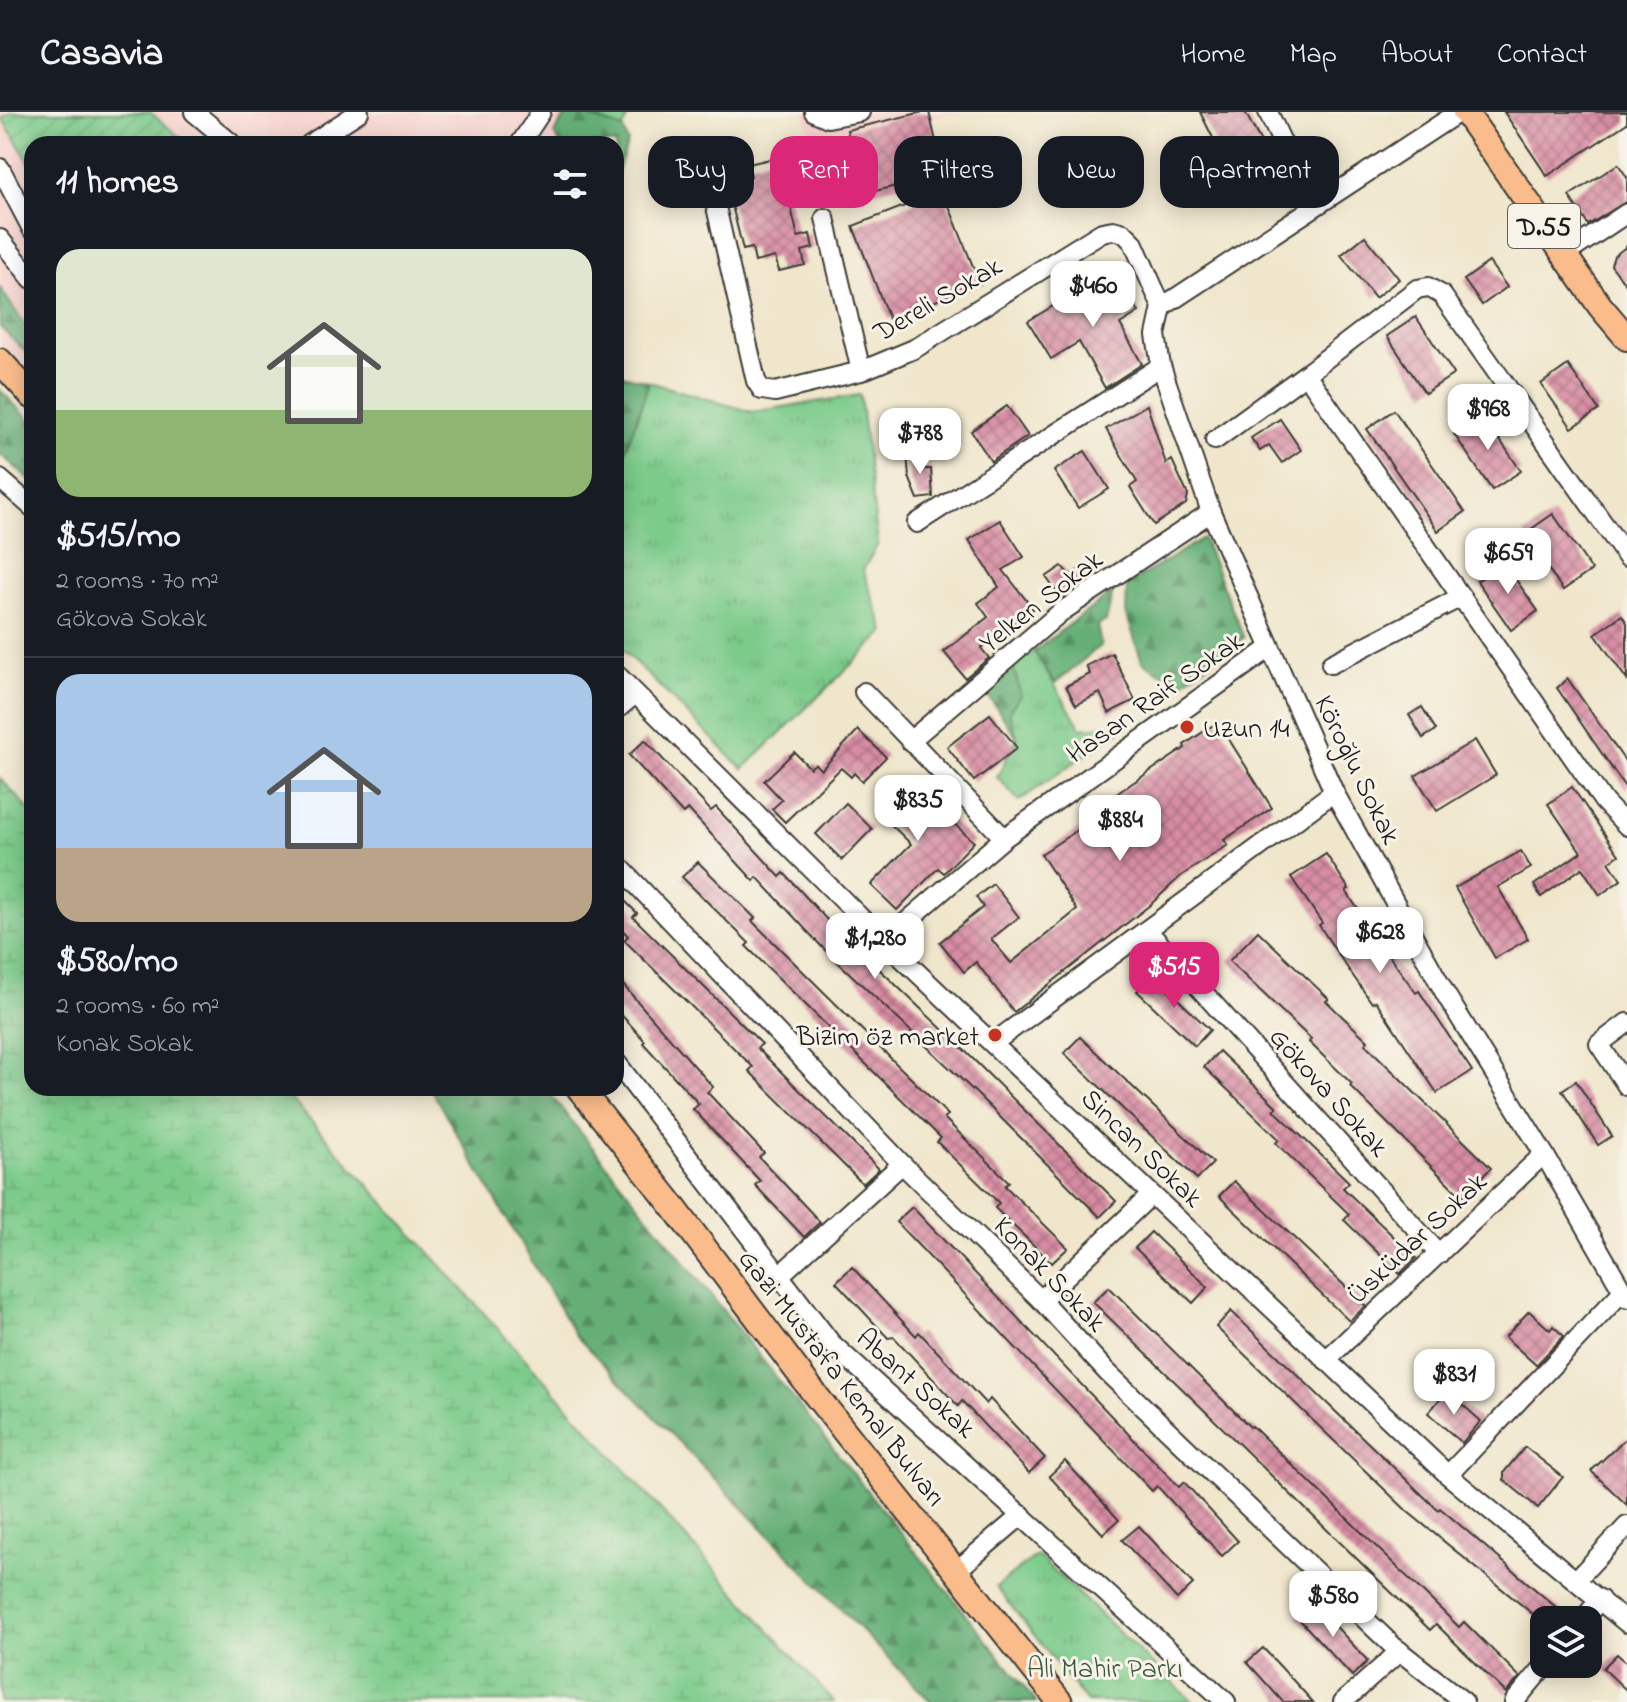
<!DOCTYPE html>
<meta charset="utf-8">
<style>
body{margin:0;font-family:"Indie Flower",sans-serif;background:#242831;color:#f1f3f6;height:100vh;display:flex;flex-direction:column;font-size:30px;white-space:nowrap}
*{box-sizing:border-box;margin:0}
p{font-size:26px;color:#9ea1a6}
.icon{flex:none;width:44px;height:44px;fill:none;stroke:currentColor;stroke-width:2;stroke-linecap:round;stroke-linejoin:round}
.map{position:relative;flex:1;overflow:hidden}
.drawer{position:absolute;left:24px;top:24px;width:600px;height:960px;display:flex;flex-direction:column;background:#171b24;border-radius:24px;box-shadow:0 4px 20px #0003}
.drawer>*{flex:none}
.hud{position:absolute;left:648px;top:24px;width:760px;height:72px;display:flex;gap:16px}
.buttons{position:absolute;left:1530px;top:1494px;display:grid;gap:16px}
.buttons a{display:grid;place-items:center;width:72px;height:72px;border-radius:16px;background:#171b24;box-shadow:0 4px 20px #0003;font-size:40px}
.price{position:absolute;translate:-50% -68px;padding:0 18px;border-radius:16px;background:#fff;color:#222;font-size:26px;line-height:52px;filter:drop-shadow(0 2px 4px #0008)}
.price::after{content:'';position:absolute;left:50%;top:48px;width:24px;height:18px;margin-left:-12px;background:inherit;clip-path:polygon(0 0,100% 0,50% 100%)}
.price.active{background:#db2777;color:#fff}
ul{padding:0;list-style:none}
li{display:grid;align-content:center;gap:16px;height:424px;padding:0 32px}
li+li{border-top:2px solid #363941}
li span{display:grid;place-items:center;height:248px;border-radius:24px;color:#555}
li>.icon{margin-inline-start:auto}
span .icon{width:144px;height:144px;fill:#fffc;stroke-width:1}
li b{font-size:34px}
h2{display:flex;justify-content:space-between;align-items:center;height:96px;padding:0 32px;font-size:34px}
.chip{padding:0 28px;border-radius:24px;background:#171b24;box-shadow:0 4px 20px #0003;font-size:28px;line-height:72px}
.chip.active{background:#db2777;color:#fff}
header{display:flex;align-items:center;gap:48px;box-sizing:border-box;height:112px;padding:0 40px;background:#171b24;border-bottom:2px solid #363941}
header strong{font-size:38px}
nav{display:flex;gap:44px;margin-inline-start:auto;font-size:28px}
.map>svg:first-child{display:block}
</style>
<header>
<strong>Casavia</strong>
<nav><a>Home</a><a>Map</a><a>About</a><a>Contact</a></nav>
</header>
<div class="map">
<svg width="1627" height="1590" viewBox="0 0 1627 1590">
<defs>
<pattern id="grass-tufts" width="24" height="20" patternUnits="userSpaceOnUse" patternTransform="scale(2)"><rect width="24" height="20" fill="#7ccb8a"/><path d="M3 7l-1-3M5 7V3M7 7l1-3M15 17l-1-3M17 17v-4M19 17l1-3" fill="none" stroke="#6bae76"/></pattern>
<pattern id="forest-firs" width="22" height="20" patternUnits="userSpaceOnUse" patternTransform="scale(2)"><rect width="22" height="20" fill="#65af76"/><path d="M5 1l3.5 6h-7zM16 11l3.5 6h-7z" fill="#528e60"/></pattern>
<pattern id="wetland-marsh" width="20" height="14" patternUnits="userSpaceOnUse" patternTransform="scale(2)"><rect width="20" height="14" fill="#7ccb8a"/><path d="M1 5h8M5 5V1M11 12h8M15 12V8" fill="none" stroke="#6bae76"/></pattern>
<pattern id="garden-furrows" width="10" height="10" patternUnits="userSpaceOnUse" patternTransform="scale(2)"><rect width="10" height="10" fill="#7ccb8a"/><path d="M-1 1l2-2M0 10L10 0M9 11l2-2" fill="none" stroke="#6bae76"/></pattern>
<pattern id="building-cross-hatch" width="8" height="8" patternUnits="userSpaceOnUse" patternTransform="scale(2)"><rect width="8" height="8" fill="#d88ca3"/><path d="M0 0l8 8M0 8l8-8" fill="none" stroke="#ae7284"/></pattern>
</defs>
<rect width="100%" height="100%" fill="#f7f3e8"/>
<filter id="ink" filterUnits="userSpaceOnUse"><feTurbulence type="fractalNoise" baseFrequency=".0125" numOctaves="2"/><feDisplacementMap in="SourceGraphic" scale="16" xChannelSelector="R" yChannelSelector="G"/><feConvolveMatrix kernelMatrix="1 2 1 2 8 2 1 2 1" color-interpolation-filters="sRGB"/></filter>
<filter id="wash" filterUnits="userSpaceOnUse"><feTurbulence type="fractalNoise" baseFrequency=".006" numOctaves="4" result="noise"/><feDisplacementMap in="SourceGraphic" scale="32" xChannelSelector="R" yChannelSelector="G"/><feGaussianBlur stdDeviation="1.8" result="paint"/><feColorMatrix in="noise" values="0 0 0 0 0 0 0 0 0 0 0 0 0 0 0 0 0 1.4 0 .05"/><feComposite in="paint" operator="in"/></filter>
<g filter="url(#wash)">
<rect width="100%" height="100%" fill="#f0e6cc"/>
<!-- built -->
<g fill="#f7d0cc">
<path d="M0,0H570L564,32H32V268L0,236Z"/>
<path d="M804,0H960L811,25Z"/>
</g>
<!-- grass -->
<g fill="url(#grass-tufts)" stroke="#4c7453" stroke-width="2">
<path d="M589,0H630L623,17L587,4Z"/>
<path d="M649,270L752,300L860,283L878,432L863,458L885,520L743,657L616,531V367Z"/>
<path d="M1034,539L1081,616L1130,612L1019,689L997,665L1017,626L1009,599L1021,583L1013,555Z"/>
<path d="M1037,1443L1193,1590H1087L996,1475Z"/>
</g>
<!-- forest -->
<g fill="url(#forest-firs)" stroke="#406649" stroke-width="2">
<path d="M568,0H589L588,4L623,17L628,30L616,64V32H560L554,22Z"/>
<path d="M0,176L32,223V246L0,215Z"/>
<path d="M616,261L649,270L616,367Z"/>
<path d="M0,278L32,310V369L0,342Z"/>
<path d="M1203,426L1244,526L1179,573L1142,549L1126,501L1127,473Z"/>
<path d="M1113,480L1106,509L1097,513L1101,533L1055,571L1034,539Z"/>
<path d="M1013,555L1021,583L1009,599L1017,626L985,579Z"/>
<path d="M430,976H545L1036,1590H931L575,1223Z"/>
</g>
<!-- wetland -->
<path fill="url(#wetland-marsh)" stroke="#4c7453" stroke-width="2" d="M0,666L32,701V976H281L834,1590H0Z"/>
<!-- garden -->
<path fill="url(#garden-furrows)" stroke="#4c7453" stroke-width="2" d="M11,0H150L188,32H32V55L2,6Z"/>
<g id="blocks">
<!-- building -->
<g fill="url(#building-cross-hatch)">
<path d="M923,0H929L944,63L862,82L847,18Z"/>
<path d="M1200,0H1245L1281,68L1235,91L1217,56L1226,52Z"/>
<path d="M1504,0H1627V11L1547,64Z"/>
<path d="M775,46L778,58L794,54L797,69L785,71L798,125L810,122L813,136L802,139L805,153L779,159L775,145L755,150L752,136L743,138L730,85L739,82L735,68L751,64L748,52Z"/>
<path d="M1618,52L1627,65V89L1588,113L1569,84Z"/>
<path d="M943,79L980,172L889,207L853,114Z"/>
<path d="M1365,124L1399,167L1375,186L1341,143Z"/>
<path d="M1627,134V174L1611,153L1614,144Z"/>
<path d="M1489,150L1507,175L1482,193L1464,168Z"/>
<path d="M1116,162L1139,200L1120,212L1142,252L1105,276L1079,230L1051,247L1028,209L1060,190L1062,195Z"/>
<path d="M1416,205L1454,262L1425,281L1387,224Z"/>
<path d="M1568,253L1599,298L1572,316L1541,272Z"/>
<path d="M1147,293L1166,352L1172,348L1188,383L1186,392L1154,413L1130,375L1137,370L1106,317Z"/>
<path d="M1007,294L1028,324L991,349L971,319Z"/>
<path d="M1394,298L1465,400L1438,419L1367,317Z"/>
<path d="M1483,303L1521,359L1492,378L1454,322Z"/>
<path d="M1280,307L1301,338L1282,351L1269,333L1260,339L1251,326Z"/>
<path d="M922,339V357H931L933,385L918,387L909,365L907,341Z"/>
<path d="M1085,339L1109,377L1078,396L1054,359Z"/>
<path d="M1553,402L1592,458L1563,478L1524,422Z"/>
<path d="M1000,408L1024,445L1003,458L1033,497L981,536L989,546L965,566L944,540L988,505L978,491L999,475L969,428Z"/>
<path d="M1504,451L1538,499L1511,518L1477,469Z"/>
<path d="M1062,454L1070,464L1084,454L1091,465L1061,486L1046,465Z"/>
<path d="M1622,503L1627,511V568L1595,522Z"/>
<path d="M1112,541L1135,588L1109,601L1100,581L1076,593L1066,574L1090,562L1086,554Z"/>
<path d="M1568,567L1627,652V678L1557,576Z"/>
<path d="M1422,595L1436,618L1423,626L1409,603Z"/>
<path d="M990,602L1017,636L974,669L947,635Z"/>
<path d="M1218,610L1272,696L1224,728L1228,733L1181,764L1150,793L1014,900L976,850L964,860L940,830L983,795L976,785L993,772L1019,805L991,827L1011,851L1077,798L1041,742L1088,711L1084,707L1122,678L1185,636L1184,633Z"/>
<path d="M858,618L886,645L862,669L854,661L851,665L841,656L785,710L772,697L782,688L764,669L794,640L810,656L815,652L821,658Z"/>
<path d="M645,628L711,699L716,695L780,765L784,761L851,834L853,832L965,939L1116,1089L1100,1105L977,982L822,835L757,765L754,769L688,697L683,702L629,643Z"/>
<path d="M1475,628L1496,663L1437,699L1415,664Z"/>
<path d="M905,666L974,730L944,761L938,756L897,798L871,773L911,732L875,697Z"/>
<path d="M1572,675L1619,743L1609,750L1621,768L1600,783L1582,756L1541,785L1534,773L1581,740L1548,692Z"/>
<path d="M846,691L872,717L842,748L816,722Z"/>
<path d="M1521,739L1531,756L1498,775L1528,827L1495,846L1455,776Z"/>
<path d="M1326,742L1349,777L1346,779L1382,834L1416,881L1419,879L1472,959L1437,981L1376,889L1372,891L1342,848L1319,813L1322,811L1291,765Z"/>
<path d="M698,750L755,806L752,809L948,1003L944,1006L1009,1070L1005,1074L1068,1136L1052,1151L995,1096L999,1091L937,1030L941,1026L746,834L749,831L682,765Z"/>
<path d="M616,780L637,801L633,805L762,932L757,936L879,1057L863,1072L749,959L753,955L624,828L628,824L616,811Z"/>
<path d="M1258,819L1329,887L1326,889L1368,929L1365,932L1491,1056L1462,1085L1350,974L1352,972L1309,930L1311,927L1229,849Z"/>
<path d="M1153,863L1210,918L1195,934L1137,879Z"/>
<path d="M616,865L713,975L707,980L764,1041L759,1045L820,1110L804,1125L755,1073L760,1069L693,997L699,992L643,931L645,929L616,897Z"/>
<path d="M1080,925L1213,1051L1197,1067L1064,941Z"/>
<path d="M1219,939L1277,995L1274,998L1349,1070L1343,1076L1416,1146L1400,1162L1344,1108L1349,1102L1276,1031L1279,1027L1204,955Z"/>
<path d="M1576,969L1612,1024L1598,1033L1562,978Z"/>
<path d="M1234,1069L1366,1194L1349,1209L1219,1084Z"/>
<path d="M912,1095L1179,1375L1184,1370L1238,1429L1222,1444L1157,1374L1152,1379L896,1110Z"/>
<path d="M1151,1120L1208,1175L1193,1191L1135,1136Z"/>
<path d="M852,1155L916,1224L919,1220L986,1292L990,1287L1045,1346L1029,1361L962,1289L958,1294L894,1225L888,1226L836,1170Z"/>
<path d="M1109,1175L1250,1315L1252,1314L1459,1515L1464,1510L1520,1565L1506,1581L1436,1512L1430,1518L1093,1190Z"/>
<path d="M1231,1199L1438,1398L1440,1396L1460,1413L1571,1508H1540L1408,1400L1216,1215Z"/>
<path d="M1529,1199L1550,1218L1553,1214L1564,1224L1536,1253L1505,1225Z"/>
<path d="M1447,1279L1481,1309L1462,1331L1428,1301Z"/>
<path d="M1627,1325V1393L1591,1359Z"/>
<path d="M1525,1335L1563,1365L1538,1396L1504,1368V1360Z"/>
<path d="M1065,1349L1119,1408L1103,1422L1049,1364Z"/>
<path d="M1139,1414L1193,1472L1177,1487L1122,1428Z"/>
<path d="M1314,1491L1368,1549L1352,1564L1297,1505Z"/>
<path d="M1263,1536L1290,1565L1313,1590H1283L1247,1550Z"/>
<path d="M1617,1542L1627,1551V1579L1603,1556Z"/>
</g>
</g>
</g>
<g filter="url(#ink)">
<use href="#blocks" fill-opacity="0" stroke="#3c3a36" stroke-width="2"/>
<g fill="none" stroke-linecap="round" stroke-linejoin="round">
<!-- minor casing -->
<g stroke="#3c3a36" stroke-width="22">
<g id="minor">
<path d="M194,0L232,32"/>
<path d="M814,0L828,6L860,0"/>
<path d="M1268,0L1312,95"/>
<path d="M310,32L359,0"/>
<path d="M520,32L541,0"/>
<path d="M0,56L32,117"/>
<path d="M711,73L756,269L762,278L775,280L861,259L914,237L1102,120L1113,118L1124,121L1133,130L1162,195L1156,223L1161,254L1211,400L1334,680L1446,883L1544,1042L1627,1186"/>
<path d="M825,106L861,259"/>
<path d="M0,127L32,167"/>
<path d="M1564,143L1627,101"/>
<path d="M1162,195L1459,0"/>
<path d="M1306,262L1604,690L1627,714"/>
<path d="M1215,328L1306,262L1417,177L1428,175L1442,183L1627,445"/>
<path d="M0,367L32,395"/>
<path d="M917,411L1161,254"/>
<path d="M1331,552L1461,485"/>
<path d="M616,562L884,829L1448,1363L1627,1511"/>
<path d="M864,580L1004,726"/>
<path d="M616,598L635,582"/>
<path d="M910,629L1061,500L1211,400"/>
<path d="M616,751L902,1052L1041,1188L1107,1260L1393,1534L1464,1590"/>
<path d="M1148,819L1439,1142"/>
<path d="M884,829L1004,726L1270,536"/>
<path d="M1627,911L1599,932L1627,974"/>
<path d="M993,931L1334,680"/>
<path d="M616,950L831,1231L1226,1590"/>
<path d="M780,1163L902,1052"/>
<path d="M1041,1188L1151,1083"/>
<path d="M1326,1248L1544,1042"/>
<path d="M1448,1363L1623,1179"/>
<path d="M956,1459L1022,1403"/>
<path d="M1576,1468L1627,1414"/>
<path d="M1583,1508L1600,1487"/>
<path d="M1343,1590L1400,1539"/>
<path d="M1514,1590L1546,1552"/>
</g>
</g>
<!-- major casing -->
<g stroke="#3c3a36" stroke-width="28">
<g id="major">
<path d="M1465,0L1600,194L1627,226"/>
<path d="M0,249L32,284"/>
<path d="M579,976L669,1089L814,1281L1060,1590"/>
</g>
</g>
<!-- minor -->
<use href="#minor" stroke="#fff" stroke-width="18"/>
<!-- major -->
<use href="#major" stroke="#fabc8b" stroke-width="24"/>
</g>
</g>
<!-- markers -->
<g fill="#c8321e" stroke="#f7f3e8" stroke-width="3">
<circle cx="1187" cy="615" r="8"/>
<circle cx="995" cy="923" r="8"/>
</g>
<g text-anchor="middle" stroke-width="6" stroke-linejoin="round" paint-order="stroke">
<!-- shield labels -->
<rect fill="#f7f3e8" stroke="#5e5c59" stroke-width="2" x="1508" y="92" width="72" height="44" rx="6"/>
<g font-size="26" font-weight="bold" fill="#1c1c1c">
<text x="1544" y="123">D.55</text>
</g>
<!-- street labels -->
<g font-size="28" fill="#1c1c1c" stroke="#f7f3e8">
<text transform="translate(937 186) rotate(-30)" y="10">Dereli Sokak</text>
<text transform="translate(1040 488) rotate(-38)" y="10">Yelken Sokak</text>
<text transform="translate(1154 584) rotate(-35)" y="10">Hasan Raif Sokak</text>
<text transform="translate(1359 657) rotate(64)" y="10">Köroğlu Sokak</text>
<text transform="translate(1330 979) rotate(48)" y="10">Gökova Sokak</text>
<text transform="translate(1143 1035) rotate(44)" y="10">Sincan Sokak</text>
<text transform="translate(1416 1125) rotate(-43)" y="10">Üsküdar Sokak</text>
<text transform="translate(1051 1161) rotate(46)" y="10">Konak Sokak</text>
<text transform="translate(843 1265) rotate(52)" y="10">Gazi Mustafa Kemal Bulvarı</text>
<text transform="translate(917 1270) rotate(42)" y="10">Abant Sokak</text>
</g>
<!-- poi labels -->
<g font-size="28" fill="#1c1c1c" stroke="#f7f3e8" text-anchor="start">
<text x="1203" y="625">Uzun 14</text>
<text x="979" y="933" text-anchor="end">Bizim öz market</text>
</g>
<!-- park labels -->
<g font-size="28" fill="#3e5942" stroke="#f7f3e8">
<text x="1105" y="1565">Ali Mahir Parkı</text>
</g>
</g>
</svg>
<div class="buttons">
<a><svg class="icon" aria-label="layers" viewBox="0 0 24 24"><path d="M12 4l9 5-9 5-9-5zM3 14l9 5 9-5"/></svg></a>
</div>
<b class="price" style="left:1093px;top:217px">$460</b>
<b class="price" style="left:1488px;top:340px">$968</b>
<b class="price" style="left:920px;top:364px">$788</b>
<b class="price" style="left:1508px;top:484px">$659</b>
<b class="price" style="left:918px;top:731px">$835</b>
<b class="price" style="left:1120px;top:751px">$884</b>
<b class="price" style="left:1380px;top:863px">$628</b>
<b class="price" style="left:875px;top:869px">$1,280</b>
<b class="price active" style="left:1174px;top:898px">$515</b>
<b class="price" style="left:1454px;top:1305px">$831</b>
<b class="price" style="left:1333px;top:1527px">$580</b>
<div class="hud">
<a class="chip">Buy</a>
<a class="chip active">Rent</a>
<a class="chip">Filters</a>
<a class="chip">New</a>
<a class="chip">Apartment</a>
</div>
<section class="drawer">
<h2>11 homes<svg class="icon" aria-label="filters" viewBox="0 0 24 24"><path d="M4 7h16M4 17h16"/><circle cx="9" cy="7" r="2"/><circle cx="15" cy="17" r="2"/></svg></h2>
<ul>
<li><span style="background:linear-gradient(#dfe7d0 65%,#8fb573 0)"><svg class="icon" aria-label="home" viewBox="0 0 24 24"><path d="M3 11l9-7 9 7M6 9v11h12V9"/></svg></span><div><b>$515/mo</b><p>2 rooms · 70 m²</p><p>Gökova Sokak</p></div></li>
<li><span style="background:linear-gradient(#a9c7e8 70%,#b9a48a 0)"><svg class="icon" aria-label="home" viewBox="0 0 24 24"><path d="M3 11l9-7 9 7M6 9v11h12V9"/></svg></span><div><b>$580/mo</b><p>2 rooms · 60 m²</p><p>Konak Sokak</p></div></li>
</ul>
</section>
</div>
